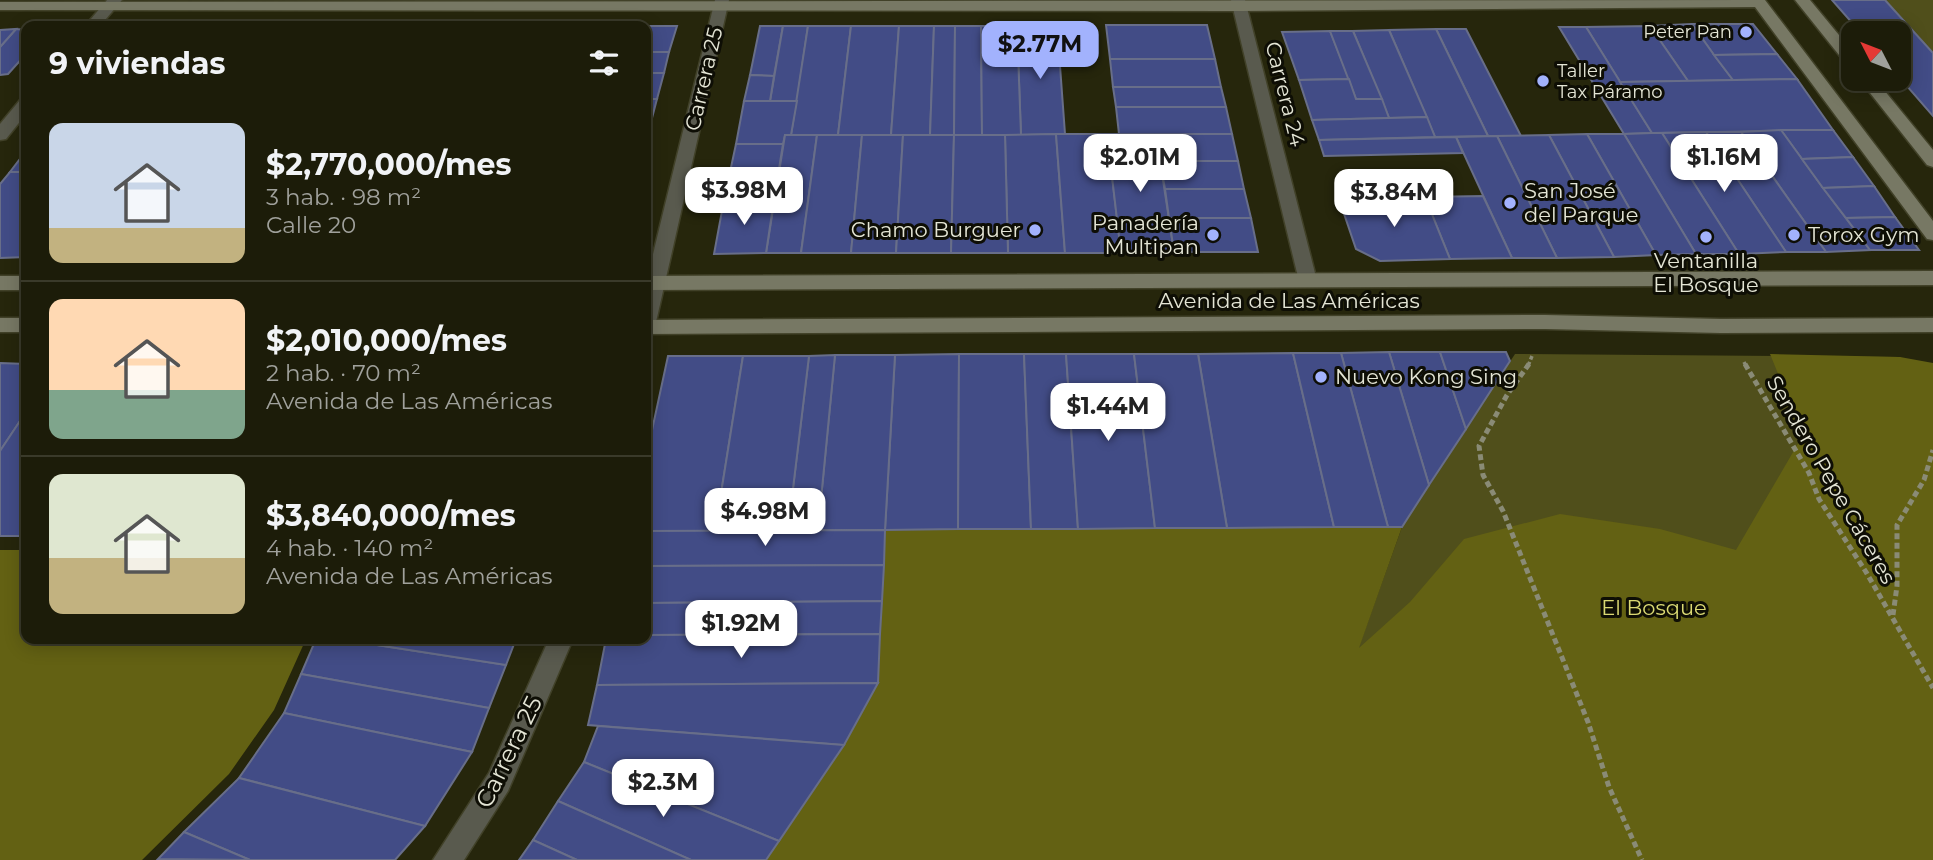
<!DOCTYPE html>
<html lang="es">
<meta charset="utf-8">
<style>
body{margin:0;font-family:Montserrat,sans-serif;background:#252512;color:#f1f3f6;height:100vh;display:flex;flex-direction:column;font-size:26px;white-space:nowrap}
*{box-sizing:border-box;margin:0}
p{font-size:23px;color:#a0a19c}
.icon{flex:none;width:38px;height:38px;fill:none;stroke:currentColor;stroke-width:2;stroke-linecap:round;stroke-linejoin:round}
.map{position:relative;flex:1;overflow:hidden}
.drawer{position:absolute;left:21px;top:21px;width:630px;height:623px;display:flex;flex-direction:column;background:#1c1c09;border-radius:14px;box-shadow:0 4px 18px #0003,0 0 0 2px #3a3a2a}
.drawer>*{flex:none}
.needle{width:46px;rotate:312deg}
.tools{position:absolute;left:1841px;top:21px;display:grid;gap:14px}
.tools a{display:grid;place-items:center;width:70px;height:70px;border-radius:14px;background:#1c1c09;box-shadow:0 4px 18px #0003,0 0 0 2px #3a3a2a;font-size:35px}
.price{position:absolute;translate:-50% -60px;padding:0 16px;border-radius:14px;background:#fff;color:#222;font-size:23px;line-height:46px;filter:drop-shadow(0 2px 4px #0008)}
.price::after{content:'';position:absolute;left:50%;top:42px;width:21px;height:16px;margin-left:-10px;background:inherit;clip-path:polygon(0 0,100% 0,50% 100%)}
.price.on{background:#a2b2fd;color:#111}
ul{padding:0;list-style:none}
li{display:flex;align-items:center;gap:21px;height:175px;padding:0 28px}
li+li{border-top:2px solid #3a3a2a}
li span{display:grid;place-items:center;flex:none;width:196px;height:140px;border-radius:14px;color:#555}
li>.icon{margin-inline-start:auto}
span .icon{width:84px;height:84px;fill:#fffc;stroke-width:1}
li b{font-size:30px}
h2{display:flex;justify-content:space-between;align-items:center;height:84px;padding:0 28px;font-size:30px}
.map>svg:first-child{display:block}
</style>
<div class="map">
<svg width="1933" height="860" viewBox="0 0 1933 860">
<rect width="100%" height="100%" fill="#26260c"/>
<!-- green -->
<g fill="#504f1b">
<path d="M1885,0H1933V53Z"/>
<path d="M1515,354L1900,357L1913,365L1933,428V860H1282L1402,527Z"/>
</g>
<!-- forest -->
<g fill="#636113">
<path d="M1770,354L1900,357L1933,363V860H766L844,745L878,683L885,530L1402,527L1359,648L1410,602L1464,539L1560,514L1660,529L1736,550L1803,435Z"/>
<path d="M0,550H26V639H306L274,710L229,774L142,860H0Z"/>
</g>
<!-- building -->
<g fill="#424c86" stroke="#686e89" stroke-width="2">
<path d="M1832,0H1885L1933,53V116L1899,77V33H1861Z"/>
<path d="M1692,24H1753L1777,54L1714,55Z"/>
<path d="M1692,24L1714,55L1733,80L1688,81L1650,26Z"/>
<path d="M1057,25L1065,134L1021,135L1017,26Z"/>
<path d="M1106,25H1207L1215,59H1110Z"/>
<path d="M646,26H677L669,52H646Z"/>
<path d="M760,26H783L774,76L750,75Z"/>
<path d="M783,26H808L797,101H770Z"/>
<path d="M808,26H851L838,135H791Z"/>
<path d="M851,26H899L891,135H838Z"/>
<path d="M899,26H934L930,135H891Z"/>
<path d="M934,26H955L954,135H930Z"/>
<path d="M955,26H981L982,135H954Z"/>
<path d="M981,26H1017L1021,135H982Z"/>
<path d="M1650,26L1688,81L1620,82L1586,27Z"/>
<path d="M1559,27H1586L1652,133L1624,134Z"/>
<path d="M16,29L26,30V54L8,74L0,75V47Z"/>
<path d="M16,29L0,47V30Z"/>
<path d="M1436,29H1466L1521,136H1488Z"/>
<path d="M1436,29L1488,136L1435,137L1389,30Z"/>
<path d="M1389,30L1427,117L1389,118L1353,31Z"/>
<path d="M1330,31L1349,79L1299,80L1282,32Z"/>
<path d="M1330,31H1353L1382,99H1356Z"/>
<path d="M646,52H669L664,73H646Z"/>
<path d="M1777,54L1797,79L1733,80L1714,55Z"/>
<path d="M1110,59H1215L1221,87H1113Z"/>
<path d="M646,73H664L657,99H646Z"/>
<path d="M750,75L774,76L770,101H744Z"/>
<path d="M1349,79L1356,99H1382L1389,118L1312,120L1299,80Z"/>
<path d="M1797,79L1833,130L1652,133L1620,82Z"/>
<path d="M1113,87H1221L1226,107H1116Z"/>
<path d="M646,99H657L647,137H646Z"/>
<path d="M744,101H797L791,135H785L783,144H736Z"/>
<path d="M1116,107H1226L1232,134H1119Z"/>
<path d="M1427,117L1435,137L1319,140L1312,120Z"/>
<path d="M1781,130H1833L1853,157L1802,159Z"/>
<path d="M1781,130L1823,188L1870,250L1826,252L1741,132Z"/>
<path d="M1706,132H1741L1826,252H1786Z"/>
<path d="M1706,132L1786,252L1739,254L1662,133Z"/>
<path d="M1652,133H1662L1739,254H1696L1624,134Z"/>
<path d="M1056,134L1065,253H1008L1005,135Z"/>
<path d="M1056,134H1107L1121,253H1065Z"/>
<path d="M1107,134H1156L1174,252L1121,253Z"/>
<path d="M1156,134H1232L1238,161H1160Z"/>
<path d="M1587,134H1624L1696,254L1656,255Z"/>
<path d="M1587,134L1656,255L1614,257L1549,135Z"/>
<path d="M785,135H817L801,253H766Z"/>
<path d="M817,135H862L851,253H801Z"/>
<path d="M862,135H903L896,253H851Z"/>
<path d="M903,135H954L951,253H896Z"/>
<path d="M954,135H1005L1008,253H951Z"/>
<path d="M1549,135L1614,257L1557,258L1497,136Z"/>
<path d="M1497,136L1557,258H1512L1456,137Z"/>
<path d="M1456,137L1463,153L1324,156L1319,140Z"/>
<path d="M736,144H783L774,200H724Z"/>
<path d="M26,151V172H10Z"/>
<path d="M1853,157L1874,186L1823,188L1802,159Z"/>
<path d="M1160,161H1238L1244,189H1165Z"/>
<path d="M10,172H26V257L0,258V184Z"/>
<path d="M1874,186L1895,217L1846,218L1823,188Z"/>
<path d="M1165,189H1244L1251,218H1169Z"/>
<path d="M1483,196L1512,258L1450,259L1425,197Z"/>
<path d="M1425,197L1450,259L1380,261L1356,249L1339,199Z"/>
<path d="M724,200H774L766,253L714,254Z"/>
<path d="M1895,217L1919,250H1870L1846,218Z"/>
<path d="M1169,218H1251L1258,252H1174Z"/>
<path d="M1389,352H1440L1466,429L1429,485Z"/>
<path d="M1389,352L1429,485L1402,527H1388L1341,353Z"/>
<path d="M1440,352H1506L1510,361L1466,429Z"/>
<path d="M1293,353L1334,527L1227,528L1198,354Z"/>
<path d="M1293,353H1341L1388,527H1334Z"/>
<path d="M959,354L958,529L885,530L895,355Z"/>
<path d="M959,354H1024L1031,529H958Z"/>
<path d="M1024,354H1066L1078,529H1031Z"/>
<path d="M1066,354H1134L1155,528L1078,529Z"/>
<path d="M1134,354H1198L1227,528H1155Z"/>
<path d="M835,355H895L885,530H818Z"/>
<path d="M835,355L818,530H788L809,356Z"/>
<path d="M668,356H743L715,531H646V458Z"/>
<path d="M743,356H809L788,530L715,531Z"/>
<path d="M0,363L26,364V412L0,451Z"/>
<path d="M26,412V536H0V451Z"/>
<path d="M885,530L884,565L646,566V531Z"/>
<path d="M884,565L882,601L646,603V566Z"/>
<path d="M882,601L880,634L646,635V603Z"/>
<path d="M880,634L878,683L597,685L606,639H646V635Z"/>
<path d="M316,639H338L506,665L489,708L301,674Z"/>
<path d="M338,639H516L506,665Z"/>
<path d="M301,674L489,708L472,752L284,713Z"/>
<path d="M878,683L844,745L588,725L597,685Z"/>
<path d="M284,713L472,752L425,826L239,778Z"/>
<path d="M598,726L844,745L779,841L584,762Z"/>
<path d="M584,762L779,841L766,860H691L558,801Z"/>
<path d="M239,778L425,826L395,860H250L184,832Z"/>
<path d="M558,801L691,860H577L533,840Z"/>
<path d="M184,832L250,860L158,859Z"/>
<path d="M533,840L577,860H519Z"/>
</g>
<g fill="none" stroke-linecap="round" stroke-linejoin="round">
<!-- street casing -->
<g stroke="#414128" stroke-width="3">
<g id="street">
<path d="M107,0H122L100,26H85Z"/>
<path d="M715,0H729L656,322L653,327L646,329V283Z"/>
<path d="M1231,0H1245L1317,281L1315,286H1301L1299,281Z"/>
<path d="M26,99V114L6,139L0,140V124L20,100Z"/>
<path d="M549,639H573L508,791L464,860H433L489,773Z"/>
</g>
</g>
<!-- secondary casing -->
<g stroke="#414128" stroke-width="3">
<g id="secondary">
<path d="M1765,0L1933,221V240L1927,239L1755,7L1240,11L0,10V2Z"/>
<path d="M1795,0H1810L1853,52V67L1847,65Z"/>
<path d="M1859,79H1875L1933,150V167L1927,165Z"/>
<path d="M1933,271V285L646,290V276Z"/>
<rect x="0" y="276" width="26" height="14"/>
<path d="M1545,315L1721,319L1933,318V332L1721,333L1545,329L646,334V320Z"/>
<rect x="0" y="318" width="26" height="14"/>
</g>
</g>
<!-- path-far1 -->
<g stroke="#8a8b76" stroke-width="3.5" stroke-dasharray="4.5 2.5" stroke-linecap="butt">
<path d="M1744,362L1746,366"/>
<path d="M1528,366L1532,356"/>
</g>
<!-- path -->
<g stroke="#8a8b76" stroke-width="5" stroke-dasharray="6 3.5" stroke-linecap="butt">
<path d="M1529,364L1507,395L1479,446L1483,475L1503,511L1588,722L1609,787L1642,860"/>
<path d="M1745,364L1809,473L1819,499L1866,572L1933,688"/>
<path d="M1893,615L1897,586V525L1924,480L1933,450"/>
</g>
<!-- street -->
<use href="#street" fill="#595a4e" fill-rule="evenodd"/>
<!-- secondary -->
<use href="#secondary" fill="#777864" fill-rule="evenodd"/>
</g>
<!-- markers -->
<g fill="#a2b2fd" stroke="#0e0e05" stroke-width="2.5">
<circle cx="1746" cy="32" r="7"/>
<circle cx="1543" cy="81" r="7"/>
<circle cx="1510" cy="203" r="7"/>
<circle cx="1035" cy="230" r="7"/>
<circle cx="1213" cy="235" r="7"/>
<circle cx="1794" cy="235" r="7"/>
<circle cx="1706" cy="237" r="7"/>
<circle cx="1321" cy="377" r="7"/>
</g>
<g text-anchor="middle" stroke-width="6" stroke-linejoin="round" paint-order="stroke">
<!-- far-poi labels -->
<g font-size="18" fill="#e4e5d5" stroke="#0e0e05" text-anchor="end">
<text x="1732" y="38">Peter Pan</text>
<text x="1557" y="77" text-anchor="start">Taller<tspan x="1557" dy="21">Tax Páramo</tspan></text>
</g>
<!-- street labels -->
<g font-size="21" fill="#e4e5d5" stroke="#0e0e05">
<text transform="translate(704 79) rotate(-77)" y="7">Carrera 25</text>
<text transform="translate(1285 94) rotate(76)" y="7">Carrera 24</text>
<text x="1289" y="308">Avenida de Las Américas</text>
<text transform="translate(1831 480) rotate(60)" y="7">Sendero Pepe Cáceres</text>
</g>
<!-- poi labels -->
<g font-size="21" fill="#e4e5d5" stroke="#0e0e05" text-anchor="start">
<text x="1524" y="198">San José<tspan x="1524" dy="24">del Parque</tspan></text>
<text x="1199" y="230" text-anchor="end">Panadería<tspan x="1199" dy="24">Multipan</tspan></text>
<text x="1021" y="237" text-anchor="end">Chamo Burguer</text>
<text x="1808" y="242">Torox Gym</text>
<text x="1706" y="268" text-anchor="middle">Ventanilla<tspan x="1706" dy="24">El Bosque</tspan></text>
<text x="1335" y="384">Nuevo Kong Sing</text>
</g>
<!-- park labels -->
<g font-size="21" fill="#dad973" stroke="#0e0e05">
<text x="1654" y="615">El Bosque</text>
</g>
<!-- near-street labels -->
<g font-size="24" fill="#e4e5d5" stroke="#0e0e05">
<text transform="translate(509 752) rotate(-64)" y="8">Carrera 25</text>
</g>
</g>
</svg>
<div class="tools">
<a><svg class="needle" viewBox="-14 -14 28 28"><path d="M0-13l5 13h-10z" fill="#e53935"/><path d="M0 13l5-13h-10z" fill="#a0a19c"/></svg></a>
</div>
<b class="price on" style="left:1040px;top:81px">$2.77M</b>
<b class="price" style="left:1140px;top:194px">$2.01M</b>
<b class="price" style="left:1724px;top:194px">$1.16M</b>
<b class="price" style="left:744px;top:227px">$3.98M</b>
<b class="price" style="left:1394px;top:229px">$3.84M</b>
<b class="price" style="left:1108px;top:443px">$1.44M</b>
<b class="price" style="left:765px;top:548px">$4.98M</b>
<b class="price" style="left:741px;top:660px">$1.92M</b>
<b class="price" style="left:663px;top:819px">$2.3M</b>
<section class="drawer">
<h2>9 viviendas<svg class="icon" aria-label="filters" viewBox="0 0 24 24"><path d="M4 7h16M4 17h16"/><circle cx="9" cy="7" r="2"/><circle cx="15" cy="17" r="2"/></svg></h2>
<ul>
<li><span style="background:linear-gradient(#c9d6e8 75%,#c2b280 0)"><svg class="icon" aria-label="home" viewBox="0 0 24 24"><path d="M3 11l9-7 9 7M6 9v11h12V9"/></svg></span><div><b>$2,770,000/mes</b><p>3 hab. · 98 m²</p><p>Calle 20</p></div></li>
<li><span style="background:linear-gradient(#ffd9b3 65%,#7fa58c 0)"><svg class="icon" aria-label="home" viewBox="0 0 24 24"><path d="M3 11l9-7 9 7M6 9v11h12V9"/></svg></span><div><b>$2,010,000/mes</b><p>2 hab. · 70 m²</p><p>Avenida de Las Américas</p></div></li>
<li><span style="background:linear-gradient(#dfe7d0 60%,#c2b280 0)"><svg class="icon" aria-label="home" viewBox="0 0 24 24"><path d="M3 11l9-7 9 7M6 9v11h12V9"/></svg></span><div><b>$3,840,000/mes</b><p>4 hab. · 140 m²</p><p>Avenida de Las Américas</p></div></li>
</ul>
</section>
</div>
